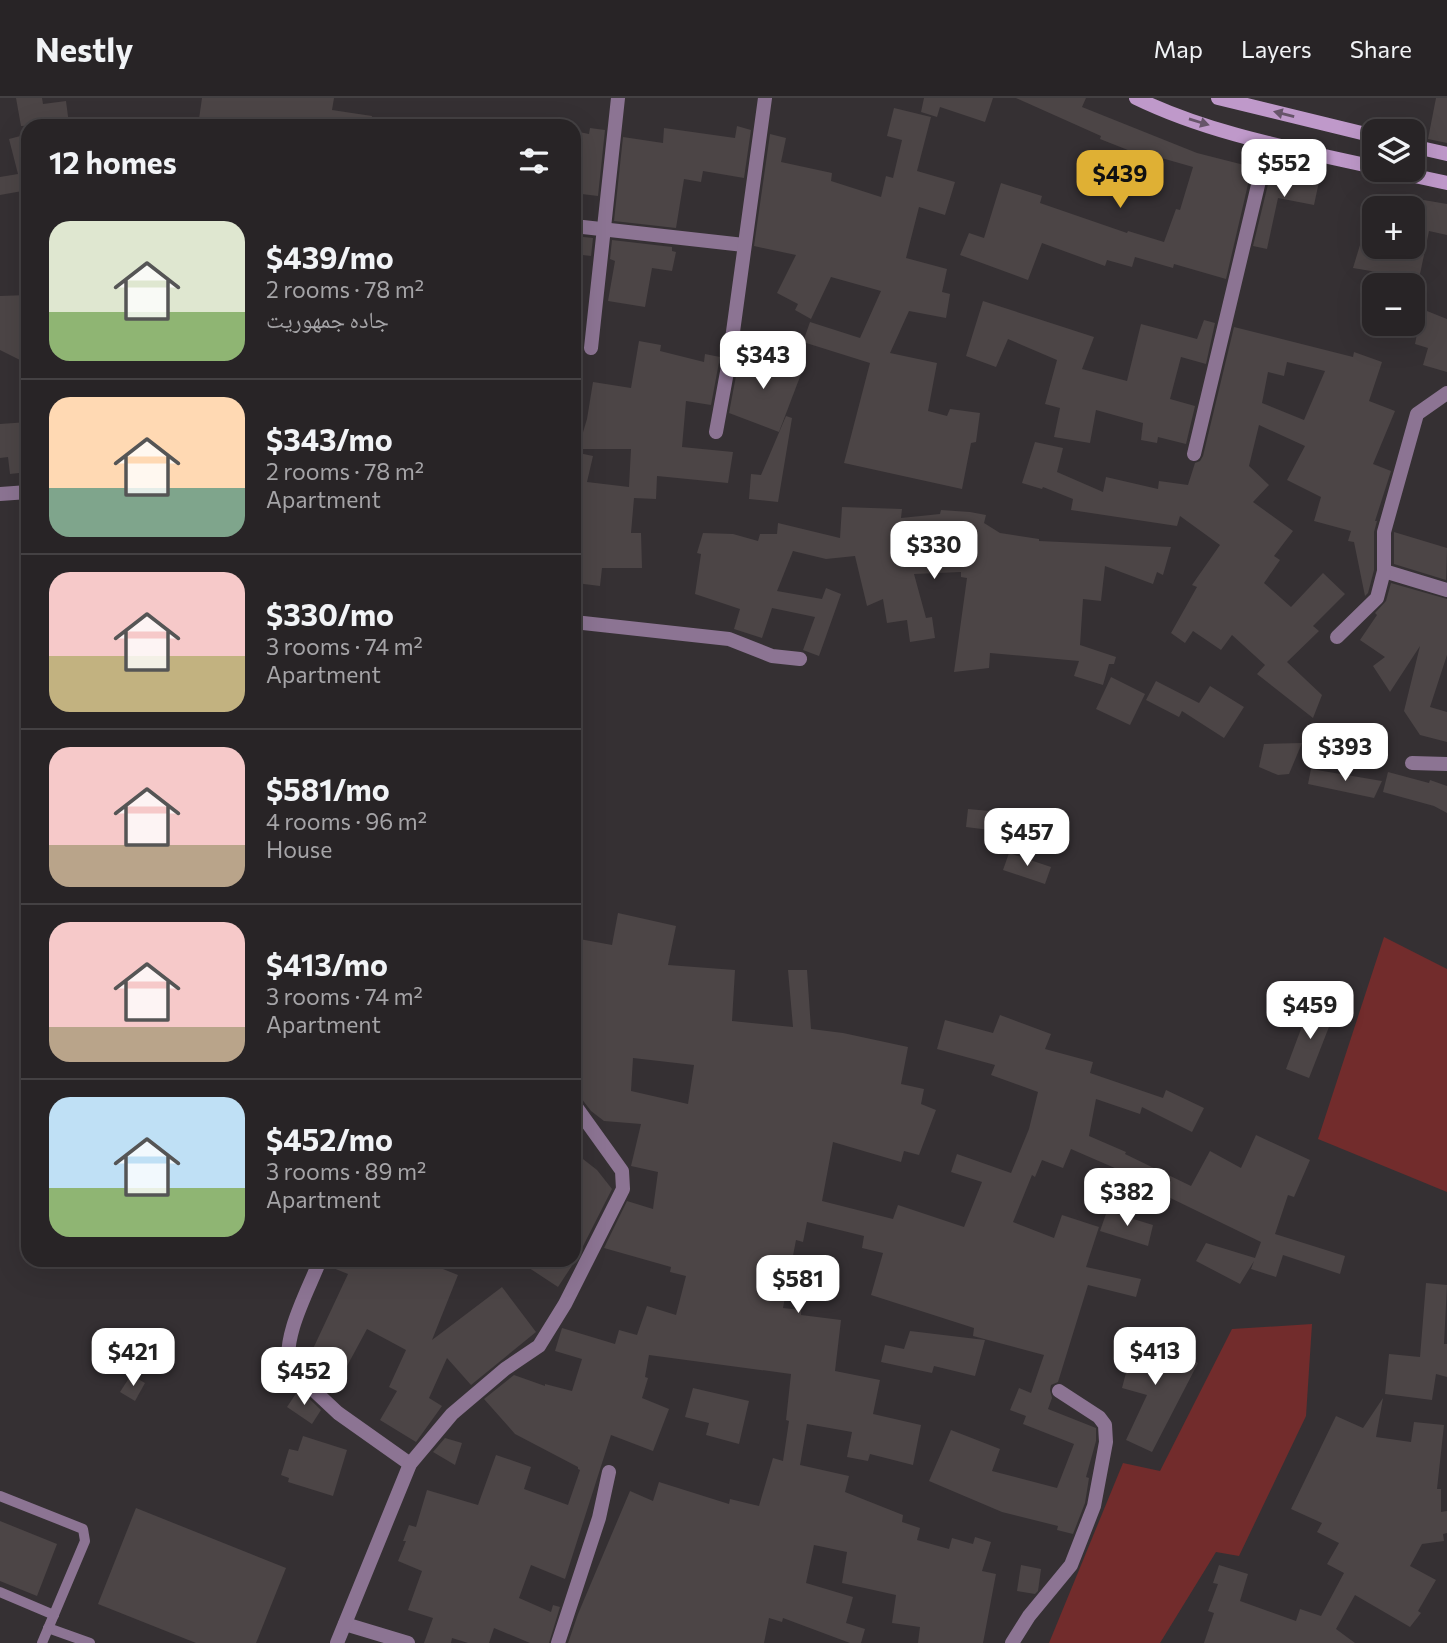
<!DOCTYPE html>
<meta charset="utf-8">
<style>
body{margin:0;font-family:Commissioner,"Noto Naskh Arabic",sans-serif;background:#302c2e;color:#f1f3f6;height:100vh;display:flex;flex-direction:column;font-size:26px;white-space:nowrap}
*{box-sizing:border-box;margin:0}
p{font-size:23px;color:#a5a4a7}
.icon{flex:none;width:38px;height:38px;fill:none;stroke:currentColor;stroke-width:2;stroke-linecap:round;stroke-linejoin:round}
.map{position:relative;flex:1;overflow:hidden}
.side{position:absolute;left:21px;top:21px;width:560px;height:1148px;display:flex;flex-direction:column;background:#282426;border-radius:21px;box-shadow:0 7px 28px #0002,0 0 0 2px #444143}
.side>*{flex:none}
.fabs{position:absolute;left:1362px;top:21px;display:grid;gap:14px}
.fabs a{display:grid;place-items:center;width:63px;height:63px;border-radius:14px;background:#282426;box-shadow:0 7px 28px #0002,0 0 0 2px #444143;font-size:35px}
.price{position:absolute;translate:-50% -60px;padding:0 16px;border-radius:14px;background:#fff;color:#222;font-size:23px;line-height:46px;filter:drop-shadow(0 2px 4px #0008)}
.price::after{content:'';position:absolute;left:50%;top:42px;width:21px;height:16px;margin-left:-10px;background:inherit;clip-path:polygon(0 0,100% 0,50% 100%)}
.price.active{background:#dfb034;color:#111}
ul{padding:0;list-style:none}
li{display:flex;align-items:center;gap:21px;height:175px;padding:0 28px}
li+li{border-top:2px solid #444143}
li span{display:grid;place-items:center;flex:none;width:196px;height:140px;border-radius:21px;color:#555}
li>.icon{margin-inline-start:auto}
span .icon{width:84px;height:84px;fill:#fffc;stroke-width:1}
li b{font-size:30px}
h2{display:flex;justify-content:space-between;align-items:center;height:84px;padding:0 28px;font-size:30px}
header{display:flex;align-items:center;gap:42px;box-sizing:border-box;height:98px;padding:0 35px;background:#282426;border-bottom:2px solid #444143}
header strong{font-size:33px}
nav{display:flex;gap:38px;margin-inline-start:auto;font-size:24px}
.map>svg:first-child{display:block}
</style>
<header>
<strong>Nestly</strong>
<nav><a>Map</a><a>Layers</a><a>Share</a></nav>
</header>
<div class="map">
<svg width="1447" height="1545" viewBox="0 0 1447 1545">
<rect width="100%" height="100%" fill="#353033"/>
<!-- green -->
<g fill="#722c2c">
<path d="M1384,839L1447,871V1094L1318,1041Z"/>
<path d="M1312,1226L1306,1318L1239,1458L1216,1454L1160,1545H1049L1123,1365L1160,1373L1232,1231Z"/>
</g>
<!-- building -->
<g fill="#4c4546" fill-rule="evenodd">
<path d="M16,0H42L43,6L66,3L69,26L21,28Z"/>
<path d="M202,0H334L332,12L372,18L371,28H269L220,23V28H198Z"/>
<path d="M924,0H993L985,24L940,9L937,19L921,14Z"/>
<path d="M1016,0H1086L1082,9L1197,55L1252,69L1226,181L1174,166L1173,170L1135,159L1132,169L1107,162L1105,168L1042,145L1028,182L960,157L969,135L984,140L1001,85L1042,98L1040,105L1127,135L1128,133L1164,144L1176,111L1180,112L1193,69L1158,59L1152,74L1134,66L1138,56L1100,41L1101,38Z"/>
<path d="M1436,0H1447V45L1428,41Z"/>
<path d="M894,10L931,19L917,73L955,84L945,117L919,109L906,160L947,171L942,194L950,196L946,220L909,213L890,255L937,265L928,313L947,318L950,311L980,315L976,344L971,345L962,391L844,365L870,265L803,244L810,224L860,240L881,193L831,179L811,221L795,212L798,206L777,195L796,157L754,148L770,36L786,40L781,64L832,75L831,83L881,99L886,78L893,80L902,42L887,38Z"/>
<path d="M737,28L751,32L744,80L703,73L701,84L684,81L676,130L614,123L623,39L663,45L664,30L735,40Z"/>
<path d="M590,30L605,32L598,98L574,95V33L589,36Z"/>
<path d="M28,36V92L0,97V79L18,76L9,41Z"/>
<path d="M1272,70L1320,79L1314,107L1278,100L1267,151L1253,148Z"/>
<path d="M1412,100L1447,106V137L1429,133L1419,181L1353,170L1360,147L1368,149H1412Z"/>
<path d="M574,138L593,140L591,158L574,156Z"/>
<path d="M612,142L672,149V153L676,154L672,173L652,170L645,209L608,203L615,163L610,161Z"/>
<path d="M28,197V266L0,252V198Z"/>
<path d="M983,203L1094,239L1082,271L1127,283L1141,226L1197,241L1204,222L1215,225L1206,266L1181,259L1170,301L1195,308L1186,346L1158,339L1157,345L1141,342L1143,325L1096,312L1090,345L1054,339L1060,310L1045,306L1057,262L1008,241L996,269L966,258Z"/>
<path d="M1422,211L1447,221V274L1423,267L1428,250L1415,246Z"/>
<path d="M1234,229L1353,259L1354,254L1382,264L1369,303L1395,313L1373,366L1391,373L1375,423H1377L1374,434V472L1368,495L1365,498L1354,444L1348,443L1351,433L1314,423L1321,399L1287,382L1305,348L1259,327L1249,368L1269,387L1253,404L1293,433L1274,458L1280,462L1264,485L1291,509L1323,475L1345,496L1313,528L1319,533L1287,564L1322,597L1313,620L1257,576L1265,567L1232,537L1221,552L1193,533L1185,545L1171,535L1197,489L1192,487L1220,447L1180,418L1177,428L1071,412L1073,401L1043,389L1042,391L1022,385L1035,344L1063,350L1057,374L1103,394L1106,379L1158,391L1159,383L1188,387L1195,365L1200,363L1203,358ZM1287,264L1325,273L1304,322L1262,305L1268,274L1284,278Z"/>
<path d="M639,243L661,247L660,253L704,264L705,256L720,259L711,307L686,303L682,349L733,354L728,385L657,378L656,401L634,400L631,435H641L642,470H602L600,488L576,485L580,456L574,455V354L593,358L587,384L629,389L631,351H578L587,321L593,284L631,290Z"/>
<path d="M743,253L801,276L779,334L729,315L739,262Z"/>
<path d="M786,318L792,320L778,404L749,401L751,376L761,377Z"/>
<path d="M28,324V374L10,376L8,359L0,360V326Z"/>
<path d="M842,409L902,411L901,420L940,416L941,412L970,414L986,417L984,425L1000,435L1039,441V443L1171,449L1163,477L1157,474L1153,486L1105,468L1101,503L1083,501L1080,547L1116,559L1114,566H1109L1103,587L1074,578L1079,563L990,555L989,570L954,574L967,480L961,479V474L914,476L926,520L932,519L935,540L910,544L907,522L887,525L883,501L867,508L855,458L826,461L793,453L777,493L822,501L826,490L841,496L819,558L803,552L815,519L772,510L762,540L734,531L740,511L695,496L701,456L697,455L703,435L733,436L758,443L760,436H777L778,425L840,440Z"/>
<path d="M1394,434L1447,450L1446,482L1394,466Z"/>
<path d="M1391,485L1447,501V557L1430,609L1447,614V644L1420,637L1404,613L1420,548L1390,594L1373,568L1385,559L1360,542L1377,517L1375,515L1386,503Z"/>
<path d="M1111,579L1145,596L1130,627L1096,611Z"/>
<path d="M1156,583L1199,605L1210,588L1244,609L1224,640L1182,613L1179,619L1146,602Z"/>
<path d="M1302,645L1289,676L1278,677L1259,669L1264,646Z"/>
<path d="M1311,671L1382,683L1374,700L1308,686Z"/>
<path d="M1388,674L1429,685L1430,682L1447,688V715L1434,708L1383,694Z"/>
<path d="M968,711L1000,714L998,733L966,729Z"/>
<path d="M1009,755L1051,769L1045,786L1003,772Z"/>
<path d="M618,815L676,828L668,867L735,872L732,923L793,929L788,872H807L811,931L843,935L908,949L901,986L924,991L921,1006L936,1012L919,1057L904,1053L901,1064L833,1044L822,1103L893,1121L898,1107L964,1129L982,1084L951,1074L957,1056L1011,1075L1029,1031L1038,994L991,977L995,967L937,951L945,922L993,935L1000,917L1051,936L1045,951L1093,964L1090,975L1163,1000L1166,992L1204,1010L1192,1034L1142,1009L1140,1016L1096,1001L1089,1038L1126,1054L1125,1056L1191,1088L1210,1053L1241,1070L1256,1037L1310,1062L1294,1099L1288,1097L1275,1136L1345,1158L1340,1176L1283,1157L1276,1179L1251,1171L1254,1163L1240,1186L1196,1163L1206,1145L1255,1160L1261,1144L1123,1077L1124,1074L1071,1051L1063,1070L1042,1062L1035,1079L1032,1077L1013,1124L1054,1140L1062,1117L1099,1129L1086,1169L1141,1181L1136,1199L1088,1187L1058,1284L1051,1287L1050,1292L1052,1300L1048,1311L1096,1330V1343L1086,1379L1089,1380L1085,1405L1073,1436L1057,1432L1058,1428L1002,1414L929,1383L951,1332L1000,1351L992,1373L1057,1390L1074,1346L1023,1326L1026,1318L1010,1312L1019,1290L1031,1295L1044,1257L973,1238L974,1230L871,1197L883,1155L862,1150L864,1138L807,1124L803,1144L796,1142L783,1210L801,1212V1217L841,1222L835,1273L880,1282L873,1316L921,1327L913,1367L870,1356L868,1363L847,1359L852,1334L807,1326L800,1367L849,1378L845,1394L903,1417L902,1424L920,1430L917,1442L949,1451L952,1440L973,1446L975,1439L991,1444L982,1473L996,1476L983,1545H918L920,1529L892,1525L896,1497L842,1485L847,1454L814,1447L806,1485L853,1499L846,1525L865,1531L861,1545H850L783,1520L782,1524L769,1520L764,1545H568L578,1516L630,1393L653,1403L659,1384L729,1406L730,1401L759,1408L773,1360L783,1363L789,1323L786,1322L791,1276L649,1257L645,1279L648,1280L642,1300L669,1311L653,1353L611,1337L565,1481L531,1467L519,1500L551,1514L553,1507L560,1509L549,1545H530L494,1530L489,1545H468L452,1540L451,1545H424L433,1520L408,1512L422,1473L398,1463L406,1443H403L409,1427L416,1429L427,1392L478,1407L496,1357L531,1369L524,1391L568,1407L580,1372L578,1371V1369L515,1336L484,1301L514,1277L545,1288V1286L572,1293L582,1261L555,1253L562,1230L615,1246L619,1232L637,1237L647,1208L676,1217L686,1178L670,1174L671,1169L604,1150L627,1103L653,1111L658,1074L631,1068L641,1026L604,1023L591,1013L581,1000L574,996V840L612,847ZM633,960L694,967L688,1006L631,993Z"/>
<path d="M1310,907L1334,916L1309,980L1286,971Z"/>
<path d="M574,1054L597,1072L612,1091L577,1160L558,1189L517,1162H574Z"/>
<path d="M1107,1113L1153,1127L1148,1148L1100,1133Z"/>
<path d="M329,1162H435L433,1167L458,1177L432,1242L502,1189L536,1234L471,1287L447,1260L429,1300L442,1308L416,1344L380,1322L397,1293L389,1289L406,1252L367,1231L332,1296L310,1275L311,1274L304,1270L348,1176L328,1168Z"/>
<path d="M1426,1185L1447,1187L1444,1246H1447V1279L1436,1276L1432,1302L1385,1296L1389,1256L1420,1259Z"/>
<path d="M910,1233L985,1242L975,1278L934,1268L932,1275L881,1264L885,1247L904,1251Z"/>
<path d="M1137,1233L1154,1238L1153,1243L1198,1265L1152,1354L1126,1342L1147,1297L1122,1290Z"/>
<path d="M131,1277L145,1285L135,1303L120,1294Z"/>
<path d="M693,1290L749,1303L739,1346L706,1337L709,1325L685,1319Z"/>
<path d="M299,1291L321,1312L312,1326L287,1309Z"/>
<path d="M1383,1300L1376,1339L1411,1344L1414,1324L1444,1327L1437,1391H1441V1414L1447,1413V1435L1443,1436L1444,1443L1422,1446L1410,1468L1436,1482L1418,1513L1421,1515L1410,1529L1355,1497L1336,1531L1355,1545H1204L1214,1515L1208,1513L1218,1486L1213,1485L1219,1467L1248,1476L1240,1503L1296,1523L1300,1511L1321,1518L1344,1475L1327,1466L1339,1445L1317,1434L1322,1425L1291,1411L1336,1318L1363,1330Z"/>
<path d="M303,1338L347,1352L333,1398L288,1384L289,1380L281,1377L289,1351L298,1353Z"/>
<path d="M445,1340L462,1345L455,1367L433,1354Z"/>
<path d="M136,1410L286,1470L256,1545H196L98,1506Z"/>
<path d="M0,1423L57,1446L37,1498L0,1483Z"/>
<path d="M1021,1467L1041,1471L1038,1493L1035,1496L1017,1493Z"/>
</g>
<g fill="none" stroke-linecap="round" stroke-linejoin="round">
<!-- lane -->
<g stroke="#8c7493" stroke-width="10">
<path d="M0,1398L83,1431L85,1443L42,1545"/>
<path d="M0,1494L54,1517"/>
<path d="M48,1530L90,1545"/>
</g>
<!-- street -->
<g stroke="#8c7493" stroke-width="14">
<path d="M574,128L744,147"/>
<path d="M591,250L618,0"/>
<path d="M716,334L729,263L765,0"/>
<path d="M1194,356L1268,45"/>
<path d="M0,396L28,394"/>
<path d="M1384,473L1447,492"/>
<path d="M574,524L729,541L772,558L800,561"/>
<path d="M1337,539L1377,500L1384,473V434L1417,316L1447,295"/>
<path d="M1412,665L1447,666"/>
<path d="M320,1162C309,1191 281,1240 290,1270L338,1315L410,1366"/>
<path d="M345,1526L408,1545"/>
<path d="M337,1545L410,1366L452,1316L505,1271L539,1248L565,1206L623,1091L622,1073L574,1006"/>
<path d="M558,1545L599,1420L609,1374"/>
<path d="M1012,1545L1029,1518L1071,1467L1094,1408L1106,1344L1105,1327L1099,1319L1059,1293"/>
</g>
<!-- secondary -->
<g stroke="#bf99ca" stroke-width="14">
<path d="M1136,0C1210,36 1294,51 1374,69"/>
<path d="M1218,0L1374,38"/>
<path d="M1412,48L1447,56"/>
<path d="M1387,72L1447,85"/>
</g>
</g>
<!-- one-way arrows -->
<defs><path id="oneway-solid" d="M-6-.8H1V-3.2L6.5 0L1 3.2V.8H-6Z" transform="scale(1.75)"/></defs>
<g fill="#665469">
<use href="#oneway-solid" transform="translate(1284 16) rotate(-166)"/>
<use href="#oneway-solid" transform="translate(1199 24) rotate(17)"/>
</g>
</svg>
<div class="fabs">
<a><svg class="icon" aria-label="layers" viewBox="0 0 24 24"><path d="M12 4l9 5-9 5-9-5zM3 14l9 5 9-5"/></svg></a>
<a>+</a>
<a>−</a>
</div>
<b class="price" style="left:1284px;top:101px">$552</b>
<b class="price active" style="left:1120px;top:112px">$439</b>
<b class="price" style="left:763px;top:293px">$343</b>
<b class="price" style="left:934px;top:483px">$330</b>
<b class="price" style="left:1345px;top:685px">$393</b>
<b class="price" style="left:1027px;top:770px">$457</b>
<b class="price" style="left:1310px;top:943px">$459</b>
<b class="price" style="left:1127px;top:1130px">$382</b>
<b class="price" style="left:798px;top:1217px">$581</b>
<b class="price" style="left:1155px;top:1289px">$413</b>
<b class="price" style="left:133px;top:1290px">$421</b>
<b class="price" style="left:304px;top:1309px">$452</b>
<section class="side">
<h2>12 homes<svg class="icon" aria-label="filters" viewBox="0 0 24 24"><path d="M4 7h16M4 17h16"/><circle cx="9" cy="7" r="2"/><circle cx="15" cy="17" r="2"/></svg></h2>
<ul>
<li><span style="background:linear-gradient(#dfe7d0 65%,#8fb573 0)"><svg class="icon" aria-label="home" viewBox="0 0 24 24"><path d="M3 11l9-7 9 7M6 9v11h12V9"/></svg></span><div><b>$439/mo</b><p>2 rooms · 78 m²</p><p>جاده جمهوریت</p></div></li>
<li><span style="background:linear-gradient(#ffd9b3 65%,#7fa58c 0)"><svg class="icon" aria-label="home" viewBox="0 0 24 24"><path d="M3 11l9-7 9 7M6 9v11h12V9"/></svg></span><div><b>$343/mo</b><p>2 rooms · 78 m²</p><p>Apartment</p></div></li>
<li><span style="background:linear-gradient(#f6c9c9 60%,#c2b280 0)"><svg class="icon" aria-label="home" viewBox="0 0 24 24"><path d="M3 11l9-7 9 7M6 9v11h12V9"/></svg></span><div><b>$330/mo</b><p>3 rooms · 74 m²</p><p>Apartment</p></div></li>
<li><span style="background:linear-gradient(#f6c9c9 70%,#b9a48a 0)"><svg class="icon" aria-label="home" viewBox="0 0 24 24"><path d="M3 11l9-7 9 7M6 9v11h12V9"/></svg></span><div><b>$581/mo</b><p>4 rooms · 96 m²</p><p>House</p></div></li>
<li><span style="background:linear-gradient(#f6c9c9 75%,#b9a48a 0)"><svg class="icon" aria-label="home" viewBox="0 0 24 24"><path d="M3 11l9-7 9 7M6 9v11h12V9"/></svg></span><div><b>$413/mo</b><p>3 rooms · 74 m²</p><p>Apartment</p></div></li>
<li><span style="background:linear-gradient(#bfe0f5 65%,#8fb573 0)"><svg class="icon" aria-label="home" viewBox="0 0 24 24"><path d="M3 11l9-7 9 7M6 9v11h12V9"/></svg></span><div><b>$452/mo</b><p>3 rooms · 89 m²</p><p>Apartment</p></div></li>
</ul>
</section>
</div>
